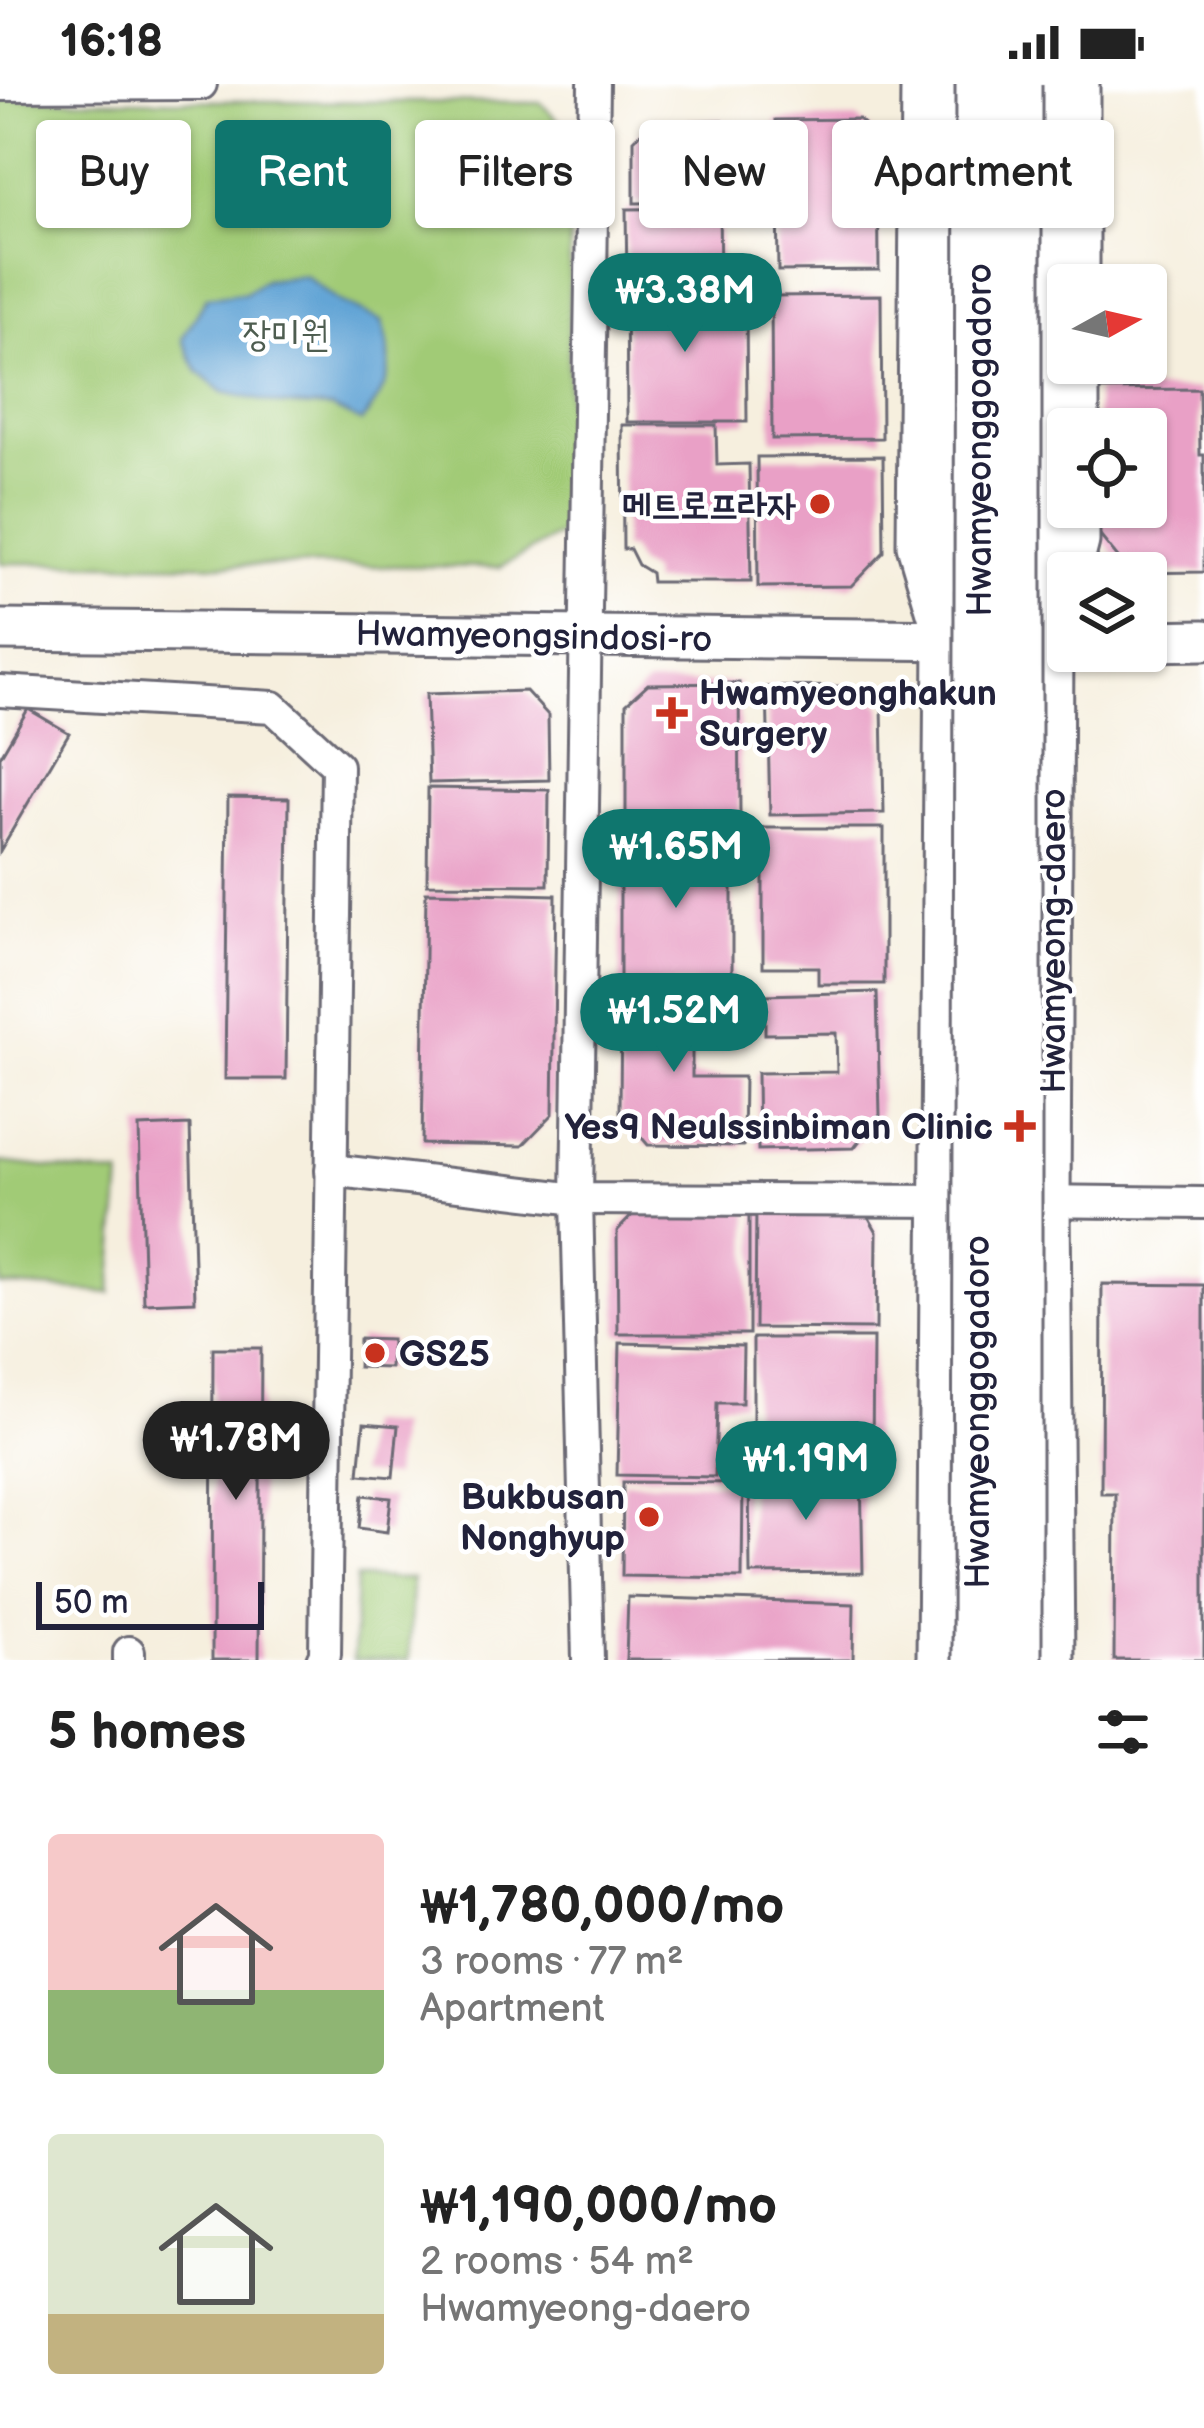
<!DOCTYPE html>
<meta charset="utf-8">
<style>
body{margin:0;font-family:"Balsamiq Sans","Poor Story",sans-serif;background:#f6f6f6;color:#222;height:100vh;display:flex;flex-direction:column;font-size:45px;white-space:nowrap}
*{box-sizing:border-box;margin:0}
p{font-size:39px;color:#767676}
.icon{flex:none;width:66px;height:66px;fill:none;stroke:currentColor;stroke-width:2;stroke-linecap:round;stroke-linejoin:round}
.map{position:relative;height:1576px;overflow:hidden}
.drawer{display:flex;flex-direction:column;background:#fff;flex:1}
.drawer>*{flex:none}
.banner{position:absolute;left:36px;top:36px;width:1134px;height:108px;display:flex;gap:24px}
.needle{width:78px;rotate:82deg}
.tools{position:absolute;left:1047px;top:180px;display:grid;gap:24px}
.tools a{display:grid;place-items:center;width:120px;height:120px;border-radius:12px;background:#fff;box-shadow:0 3px 9px #0004;font-size:60px}
.scale{position:absolute;left:36px;bottom:30px;width:228px;box-sizing:border-box;padding-left:12px;border:6px solid #22223b;border-top:0;font-size:33px;line-height:42px;white-space:nowrap;color:#22223b;-webkit-text-stroke:9px #fff;paint-order:stroke}
.price{position:absolute;translate:-50% -102px;padding:0 27px;border-radius:42px;background:#0f766e;color:#fff;font-size:39px;line-height:78px;filter:drop-shadow(0 3px 6px #0008)}
.price::after{content:'';position:absolute;left:50%;top:72px;width:36px;height:27px;margin-left:-18px;background:inherit;clip-path:polygon(0 0,100% 0,50% 100%)}
.price.current{background:#222;color:#fff}
ul{padding:0;list-style:none}
li{display:flex;align-items:center;gap:36px;height:300px;padding:0 48px}
li span{display:grid;place-items:center;flex:none;width:336px;height:240px;border-radius:12px;color:#555}
li>.icon{margin-inline-start:auto}
span .icon{width:144px;height:144px;fill:#fffc;stroke-width:1}
li b{font-size:51px}
h2{display:flex;justify-content:space-between;align-items:center;height:144px;padding:0 48px;font-size:51px}
.pill{padding:0 42px;border-radius:12px;background:#fff;box-shadow:0 3px 9px #0004;font-size:42px;line-height:108px}
.pill.current{background:#0f766e;color:#fff}
.status{display:flex;justify-content:space-between;align-items:center;height:84px;padding:0 60px;background:#fff;direction:ltr}
.status svg{height:33px;fill:currentColor}
.map>svg:first-child{display:block}
</style>
<div class="status"><b>16:18</b><svg viewBox="0 0 49 12"><path d="M0 12V9h3v3zM5 12V6h3v6zM10 12V3h3v9zM15 12V0h3v12zM26 1h20v11H26zM47 4h2v5h-2z"/></svg></div>
<div class="map">
<svg width="1204" height="1576" viewBox="0 0 1204 1576">
<rect width="100%" height="100%" fill="#fff"/>
<filter id="ink" filterUnits="userSpaceOnUse"><feTurbulence type="fractalNoise" baseFrequency=".00833" numOctaves="2"/><feDisplacementMap in="SourceGraphic" scale="24" xChannelSelector="R" yChannelSelector="G"/><feConvolveMatrix kernelMatrix="1 2 1 2 8 2 1 2 1" color-interpolation-filters="sRGB"/></filter>
<filter id="wash" filterUnits="userSpaceOnUse"><feTurbulence type="fractalNoise" baseFrequency=".004" numOctaves="4" result="noise"/><feDisplacementMap in="SourceGraphic" scale="48" xChannelSelector="R" yChannelSelector="G"/><feGaussianBlur stdDeviation="2.7" result="paint"/><feColorMatrix in="noise" values="0 0 0 0 0 0 0 0 0 0 0 0 0 0 0 0 0 1.4 0 .05"/><feComposite in="paint" operator="in"/></filter>
<g filter="url(#wash)">
<rect width="100%" height="100%" fill="#f6efde"/>
<!-- green -->
<g fill="#a1cb76" stroke="#627658" stroke-width="3">
<path d="M0,15L540,19L571,48L566,447L500,483L0,479Z"/>
<path d="M0,1078L121,1092L111,1209L0,1201Z"/>
<path d="M356,1494L412,1495L409,1576H353Z"/>
</g>
<!-- water -->
<path fill="#62a4d5" stroke="#426388" stroke-width="3" d="M305,192L339,218L382,237C396,278 390,305 361,338L332,324L282,321L223,308L198,288L182,255L207,213L246,209L265,196Z"/>
<g id="blocks">
<!-- building -->
<g fill="#e9a0c6">
<path d="M858,35L878,53L879,186L778,187L776,36Z"/>
<path d="M722,36V118L634,119V56L653,37Z"/>
<path d="M719,124L720,196L627,197L626,125Z"/>
<path d="M626,200H720V221H746L747,338H627Z"/>
<path d="M881,211L882,354L772,355L771,212Z"/>
<path d="M1199,305L1200,371H1204V488L1130,489L1097,448V423H1146V345H1096V306Z"/>
<path d="M622,341H716L717,381L749,380L751,498H652L651,489L638,481L630,465H623Z"/>
<path d="M883,372L884,468L851,502L758,503L757,373Z"/>
<path d="M739,599L740,731L626,732V620L648,600Z"/>
<path d="M854,602L882,621L884,729L770,731L767,603Z"/>
<path d="M526,607L548,631L549,696L429,699L426,610Z"/>
<path d="M28,625L69,649L0,767V673Z"/>
<path d="M428,704L549,706L548,801L427,800Z"/>
<path d="M228,713L289,714L286,995H225Z"/>
<path d="M763,744H884V900H818V883H763Z"/>
<rect x="620" y="754" width="112" height="146"/>
<path d="M426,808L556,811L553,1030L522,1062L422,1060Z"/>
<path d="M877,908L880,1031L854,1064L758,1066L757,989L837,988L836,949L765,950V911Z"/>
<path d="M621,909L718,910V931H692V993H744L743,1062L648,1061L620,1028Z"/>
<path d="M190,1041L195,1217L144,1219L139,1043Z"/>
<path d="M644,1119H749V1250H618L617,1147Z"/>
<path d="M756,1123L864,1125L877,1148L876,1245L755,1244Z"/>
<path d="M1102,1200L1204,1201V1576H1114L1115,1409H1101Z"/>
<path d="M753,1254H873L872,1374L753,1375Z"/>
<path d="M359,1255L391,1256L390,1284L358,1283Z"/>
<path d="M620,1259L743,1262L742,1319H717L715,1393L617,1391Z"/>
<path d="M213,1264H261L259,1576H212Z"/>
<path d="M364,1339L398,1342L393,1393L359,1390Z"/>
<path d="M749,1388H861L863,1489L750,1490Z"/>
<path d="M623,1398L743,1399L742,1494L622,1492Z"/>
<path d="M363,1411L391,1414L387,1448L359,1444Z"/>
<path d="M628,1513L854,1520L853,1576H626Z"/>
</g>
</g>
</g>
<g filter="url(#ink)">
<use href="#blocks" fill-opacity="0" stroke="#6c6a74" stroke-width="3"/>
<g fill="none" stroke-linecap="round" stroke-linejoin="round">
<!-- minor casing -->
<g stroke="#6c6a74" stroke-width="36">
<g id="minor">
<path d="M0,1L201,0"/>
<path d="M0,607L273,623L337,682L325,1570L322,1576"/>
<path d="M331,1086L577,1115L958,1117"/>
<path d="M1030,1117L1204,1119"/>
<path d="M129,1568V1576"/>
<path d="M588,1576L577,1115L594,0"/>
</g>
</g>
<!-- major casing -->
<g stroke="#6c6a74" stroke-width="45">
<g id="major">
<path d="M921,0L917,461L945,555L937,1576"/>
<path d="M1079,201V0"/>
<path d="M1079,345V279"/>
<path d="M1071,489L1079,457V423"/>
<path d="M0,546L967,556"/>
<path d="M1146,557L1204,556"/>
<path d="M1054,1576L1050,1118L1053,558L1060,532"/>
</g>
</g>
<!-- highway casing -->
<g stroke="#6c6a74" stroke-width="51">
<g id="highway">
<path d="M1050,0L1053,558"/>
<path d="M945,555L950,0"/>
</g>
</g>
<!-- minor -->
<use href="#minor" stroke="#fff" stroke-width="30"/>
<!-- major -->
<use href="#major" stroke="#fff" stroke-width="39"/>
<!-- highway -->
<use href="#highway" stroke="#fff" stroke-width="45"/>
<!-- highway-bridge casing -->
<g stroke="#6c6a74" stroke-width="51" stroke-linecap="butt">
<g id="highway-bridge">
<path d="M976,1576L979,0"/>
<path d="M1018,1576V0"/>
</g>
</g>
<!-- highway-bridge -->
<use href="#highway-bridge" stroke="#fff" stroke-width="45"/>
</g>
</g>
<!-- markers -->
<g fill="#c8321e" stroke="#fff" stroke-width="4.5">
<circle cx="820" cy="420" r="12"/>
<path d="M666 611h12v12h12v12h-12v12h-12v-12h-12v-12h12z"/>
<path d="M1014 1024h12v12h12v12h-12v12h-12v-12h-12v-12h12z"/>
<circle cx="375" cy="1269" r="12"/>
<circle cx="649" cy="1433" r="12"/>
</g>
<g text-anchor="middle" stroke-width="9" stroke-linejoin="round" paint-order="stroke">
<!-- park labels -->
<g font-size="36" fill="#4e5d50" stroke="#fff">
<text x="286" y="262">장미원</text>
</g>
<!-- street labels -->
<g font-size="36" fill="#22223b" stroke="#fff">
<text transform="translate(978 356) rotate(-90)" y="13">Hwamyeonggogadoro</text>
<text transform="translate(534 551) rotate(1)" y="13">Hwamyeongsindosi-ro</text>
<text transform="translate(1052 857) rotate(-90)" y="13">Hwamyeong-daero</text>
<text transform="translate(976 1328) rotate(-90)" y="13">Hwamyeonggogadoro</text>
</g>
<!-- poi labels -->
<g font-size="36" font-weight="bold" fill="#22223b" stroke="#fff" text-anchor="end">
<text x="796" y="433">메트로프라자</text>
<text x="699" y="621" text-anchor="start">Hwamyeonghakun<tspan x="699" dy="41">Surgery</tspan></text>
<text x="993" y="1055">Yes9 Neulssinbiman Clinic</text>
<text x="399" y="1282" text-anchor="start">GS25</text>
<text x="625" y="1425">Bukbusan<tspan x="625" dy="41">Nonghyup</tspan></text>
</g>
</g>
</svg>
<div class="tools">
<a><svg class="needle" viewBox="-14 -14 28 28"><path d="M0-13l5 13h-10z" fill="#e53935"/><path d="M0 13l5-13h-10z" fill="#767676"/></svg></a>
<a><svg class="icon" aria-label="locate" viewBox="0 0 24 24"><circle cx="12" cy="12" r="6"/><path d="M12 2v4M12 18v4M2 12h4M18 12h4"/></svg></a>
<a><svg class="icon" aria-label="layers" viewBox="0 0 24 24"><path d="M12 4l9 5-9 5-9-5zM3 14l9 5 9-5"/></svg></a>
</div>
<div class="scale">50 m</div>
<b class="price" style="left:685px;top:271px">₩3.38M</b>
<b class="price" style="left:676px;top:827px">₩1.65M</b>
<b class="price" style="left:674px;top:991px">₩1.52M</b>
<b class="price current" style="left:236px;top:1419px">₩1.78M</b>
<b class="price" style="left:806px;top:1439px">₩1.19M</b>
<div class="banner">
<a class="pill">Buy</a>
<a class="pill current">Rent</a>
<a class="pill">Filters</a>
<a class="pill">New</a>
<a class="pill">Apartment</a>
</div>
</div>
<section class="drawer">
<h2>5 homes<svg class="icon" aria-label="filters" viewBox="0 0 24 24"><path d="M4 7h16M4 17h16"/><circle cx="9" cy="7" r="2"/><circle cx="15" cy="17" r="2"/></svg></h2>
<ul>
<li><span style="background:linear-gradient(#f6c9c9 65%,#8fb573 0)"><svg class="icon" aria-label="home" viewBox="0 0 24 24"><path d="M3 11l9-7 9 7M6 9v11h12V9"/></svg></span><div><b>₩1,780,000/mo</b><p>3 rooms · 77 m²</p><p>Apartment</p></div></li>
<li><span style="background:linear-gradient(#dfe7d0 75%,#c2b280 0)"><svg class="icon" aria-label="home" viewBox="0 0 24 24"><path d="M3 11l9-7 9 7M6 9v11h12V9"/></svg></span><div><b>₩1,190,000/mo</b><p>2 rooms · 54 m²</p><p>Hwamyeong-daero</p></div></li>
</ul>
</section>
